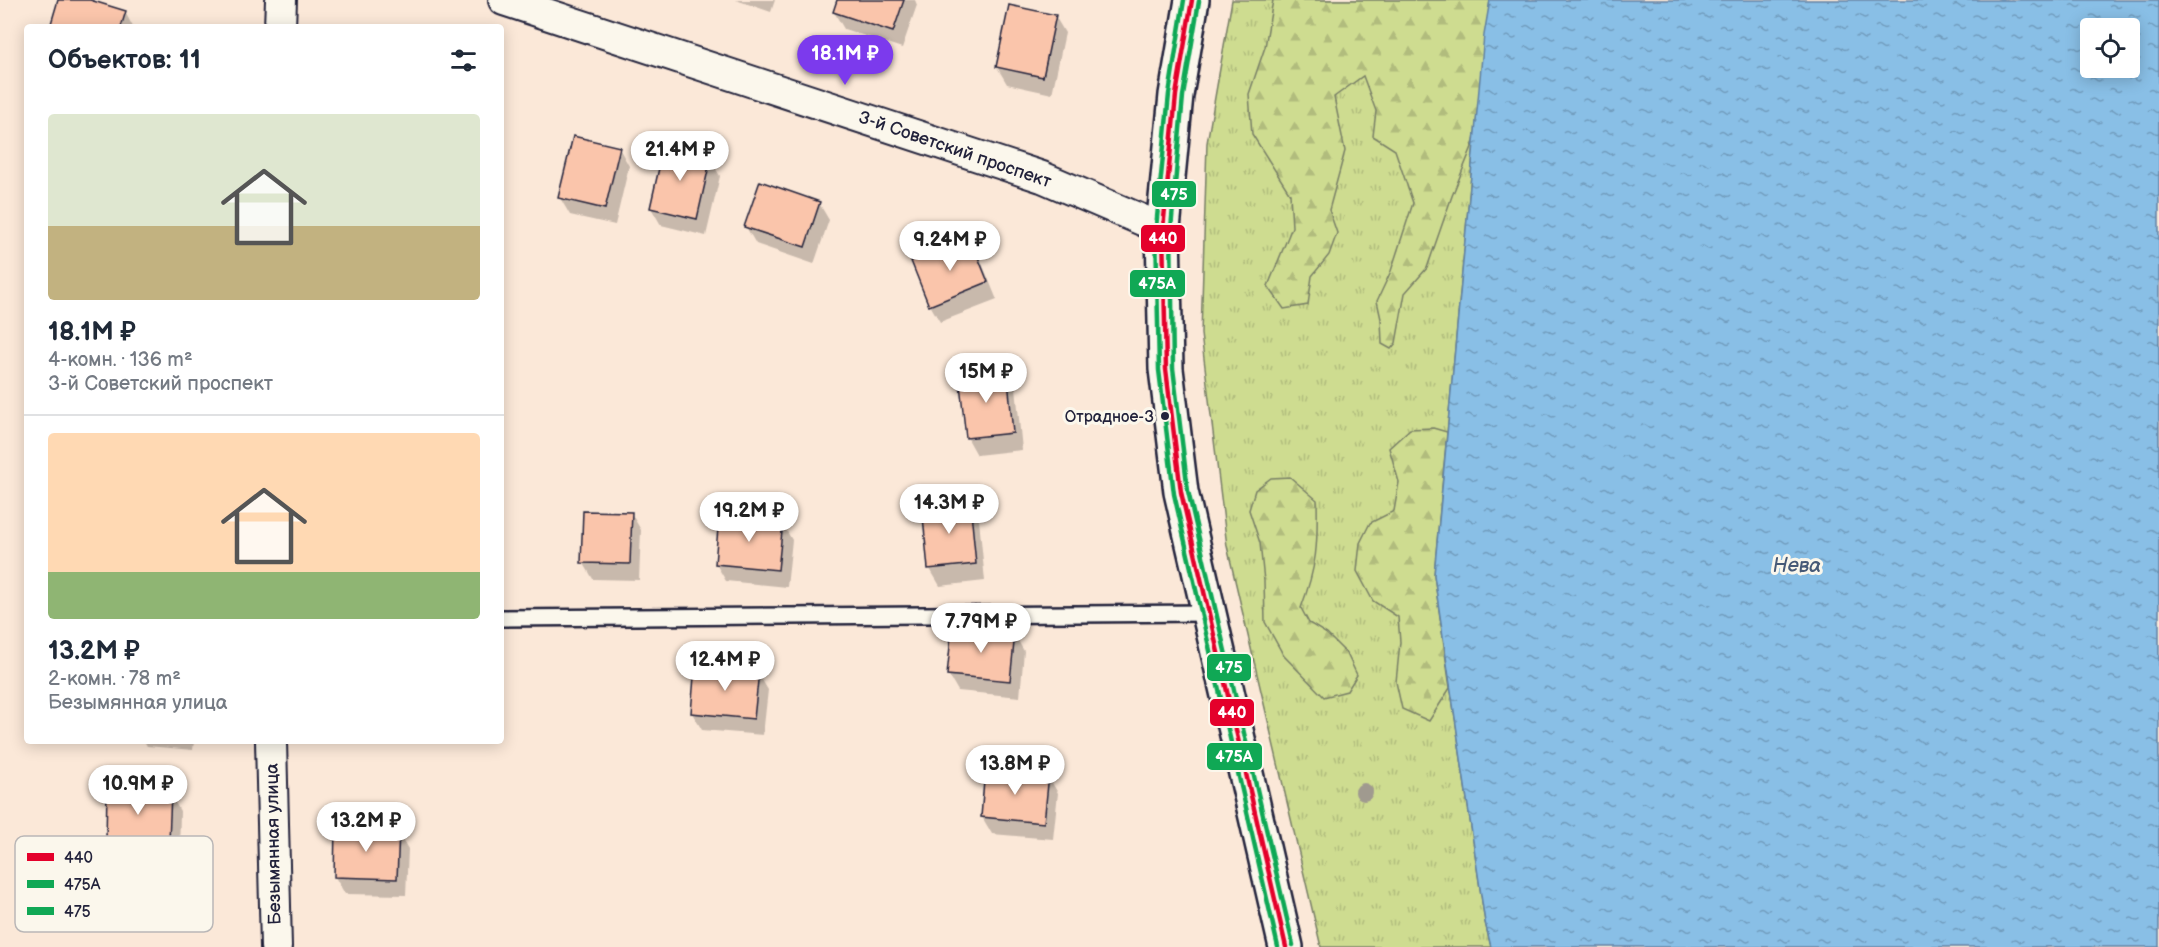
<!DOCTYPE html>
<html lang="ru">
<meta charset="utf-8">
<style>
body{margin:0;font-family:"Balsamiq Sans",sans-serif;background:#f6f6f7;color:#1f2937;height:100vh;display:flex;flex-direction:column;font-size:22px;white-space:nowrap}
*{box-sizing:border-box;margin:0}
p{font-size:20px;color:#747a83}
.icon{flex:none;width:33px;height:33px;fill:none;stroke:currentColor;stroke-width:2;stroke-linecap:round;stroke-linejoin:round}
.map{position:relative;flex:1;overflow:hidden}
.sheet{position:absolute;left:24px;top:24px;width:480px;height:720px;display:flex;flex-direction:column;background:#fff;border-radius:6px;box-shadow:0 3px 15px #0003}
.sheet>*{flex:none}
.tools{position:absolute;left:2080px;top:18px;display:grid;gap:12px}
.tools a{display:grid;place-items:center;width:60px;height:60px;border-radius:6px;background:#fff;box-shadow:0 3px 15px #0003;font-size:30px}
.price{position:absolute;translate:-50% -51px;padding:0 14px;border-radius:21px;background:#fff;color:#222;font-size:20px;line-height:39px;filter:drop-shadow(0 2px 3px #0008)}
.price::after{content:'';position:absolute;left:50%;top:36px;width:18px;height:14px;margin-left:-9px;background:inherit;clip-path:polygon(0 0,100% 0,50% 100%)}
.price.current{background:#7c3aed;color:#fff}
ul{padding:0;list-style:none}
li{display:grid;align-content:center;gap:12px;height:318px;padding:0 24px}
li+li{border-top:2px solid #e0e1e3}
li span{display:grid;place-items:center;height:186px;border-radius:6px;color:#555}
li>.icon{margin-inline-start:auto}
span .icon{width:108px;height:108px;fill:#fffc;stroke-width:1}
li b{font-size:26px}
h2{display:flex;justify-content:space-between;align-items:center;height:72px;padding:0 24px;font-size:26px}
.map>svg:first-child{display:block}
</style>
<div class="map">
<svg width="2159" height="947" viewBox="0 0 2159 947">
<defs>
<pattern id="grass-tufts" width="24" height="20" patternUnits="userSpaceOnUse" patternTransform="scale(1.5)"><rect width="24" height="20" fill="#cedc90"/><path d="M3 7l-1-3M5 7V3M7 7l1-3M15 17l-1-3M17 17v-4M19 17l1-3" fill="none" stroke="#b1bc7d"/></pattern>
<pattern id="forest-firs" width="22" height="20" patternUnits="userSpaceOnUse" patternTransform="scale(1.5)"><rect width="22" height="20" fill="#cedc90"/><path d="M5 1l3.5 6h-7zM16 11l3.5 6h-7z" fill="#b1bc7d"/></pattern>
<pattern id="water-ripples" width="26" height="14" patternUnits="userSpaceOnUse" patternTransform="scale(1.5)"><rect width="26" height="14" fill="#89bfe6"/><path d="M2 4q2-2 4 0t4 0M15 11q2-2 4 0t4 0" fill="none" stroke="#709bbc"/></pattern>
</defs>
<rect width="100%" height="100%" fill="#fbe8d8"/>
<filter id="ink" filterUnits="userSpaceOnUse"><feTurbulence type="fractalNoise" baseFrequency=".0167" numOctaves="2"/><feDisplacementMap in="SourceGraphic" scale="12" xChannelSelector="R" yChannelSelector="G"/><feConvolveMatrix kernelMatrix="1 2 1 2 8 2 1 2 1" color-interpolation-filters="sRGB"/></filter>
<g filter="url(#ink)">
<!-- grass -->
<path fill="url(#grass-tufts)" stroke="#787f66" stroke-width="1.5" d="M1232,0H1490L1484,35L1434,575L1485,922L1491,947H1321L1227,546L1201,334L1207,143Z"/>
<!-- forest -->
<g fill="url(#forest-firs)" stroke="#787f66" stroke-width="1.5">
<path d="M1273,0H1490L1474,142L1452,196L1427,268L1405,293L1396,343L1391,349L1382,344L1381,319L1377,301L1391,271L1413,203L1395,150L1373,136L1376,111L1363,76L1334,97L1345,151L1329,210L1337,233L1329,255L1312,276L1308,305L1284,309L1268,286L1292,227L1290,194L1252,134L1249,94L1265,47Z"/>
<path d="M1433,428L1447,432L1434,575L1450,688L1429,721L1402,709L1396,682L1400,642L1398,617L1373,601L1357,571L1360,543L1370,523L1394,511L1399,482L1389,448L1410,429Z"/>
<path d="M1290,477L1317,500C1318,544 1317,566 1301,608L1309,623L1327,634L1347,654L1357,675L1347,691L1324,697L1284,656L1265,622L1264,581L1260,543L1249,510L1255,490L1271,478Z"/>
</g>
<!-- water -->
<path fill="url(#water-ripples)" stroke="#6080a2" stroke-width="1.5" fill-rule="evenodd" d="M1490,0H2159V947H1491L1485,922L1434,575L1484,35ZM2091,28H2130V68H2091Z"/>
<!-- shadow -->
<g fill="#0003">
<path d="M59,0H85L125,12L133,27H51Z"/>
<path d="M736,0H775L771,12Z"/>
<path d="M838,0H915L917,5L902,48L844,29L834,12Z"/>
<path d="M1055,16L1065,33L1052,94L1007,84L997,67Z"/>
<path d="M619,148L629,166L615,225L570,215L560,198Z"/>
<path d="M710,159L720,176L706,236L661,225L651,208Z"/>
<path d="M819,203L829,220L814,264L756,244L746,227Z"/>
<path d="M969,239L979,256L997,300L940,322L930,305Z"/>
<path d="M1006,371L1016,388L1022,450L977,455L967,437Z"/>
<path d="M969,502L979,520L985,581L940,586L930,569L923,507Z"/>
<path d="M631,513L641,530L639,580L593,579L583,562Z"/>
<path d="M782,523L792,540L787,587L726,581L716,564Z"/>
<path d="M1014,634L1024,651L1020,697L958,691L948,674Z"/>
<path d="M758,673L768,690L763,735L702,730L692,713Z"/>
<path d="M144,741H194L193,750L147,746Z"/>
<path d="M1048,776L1058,793L1053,839L992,834L982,817Z"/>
<path d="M170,794L180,811L179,858L117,856L107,839Z"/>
<path d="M398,832L408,849L406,895L345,894L335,877Z"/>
</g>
<!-- building -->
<g fill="#fac5ab" stroke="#22223b" stroke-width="1.5">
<path d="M58,0H90L126,11L121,27H50Z"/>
<path d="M837,0H904L893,32L833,12Z"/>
<path d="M1009,5L1056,15L1043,77L996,67Z"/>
<path d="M573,136L620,147L605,209L558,198Z"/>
<path d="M664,146L711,157L697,219L650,208Z"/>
<path d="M760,181L820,202L805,247L744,227Z"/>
<path d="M970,237L988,282L929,306L911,261Z"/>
<path d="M1007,369L1013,433L966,438L959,375Z"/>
<path d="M970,501L976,564L928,569L922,506Z"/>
<path d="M583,511L632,512L630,564L581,563Z"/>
<path d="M719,516L783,522L778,570L715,564Z"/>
<path d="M952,627L1015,633L1010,681L947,675Z"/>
<path d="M695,665L759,671L754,719L691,713Z"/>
<path d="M985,769L1049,774L1044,823L981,817Z"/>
<path d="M107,791L171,793L169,841L106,839Z"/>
<path d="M335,828L399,830L397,879L334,877Z"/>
</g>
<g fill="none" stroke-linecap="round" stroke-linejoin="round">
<!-- service casing -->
<g stroke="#22223b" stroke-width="20">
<path id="service" d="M501,618L1209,613"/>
</g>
<!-- minor casing -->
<g stroke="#22223b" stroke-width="34">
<g id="minor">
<path d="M504,0L1042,177L1163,229"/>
<path d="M280,27L281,0"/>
<path d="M271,741L276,947"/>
</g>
</g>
<!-- primary casing -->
<g stroke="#22223b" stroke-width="38">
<path id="primary" d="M1192,0L1176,95L1163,229L1166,369L1181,492L1286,947"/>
</g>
<!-- service -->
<use href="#service" stroke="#fbf7ec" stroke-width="15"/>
<!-- minor -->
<use href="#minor" stroke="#fbf7ec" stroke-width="30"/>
<!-- primary -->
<use href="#primary" stroke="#fbf7ec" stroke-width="33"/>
<!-- bus-1 casing -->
<g stroke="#fbf7ec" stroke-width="9">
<path id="bus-1" d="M1192,0L1176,95L1163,229L1166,369L1181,492L1286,947"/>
</g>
<!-- bus-2 casing -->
<g stroke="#fbf7ec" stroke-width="9">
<path id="bus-2" d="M1184,0L1169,94L1156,228L1159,370L1174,494L1278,947"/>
</g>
<!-- bus-3 casing -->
<g stroke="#fbf7ec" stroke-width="9">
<path id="bus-3" d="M1199,1L1183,96L1171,229L1173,368L1188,491L1293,945"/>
</g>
<!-- bus-1 -->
<use href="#bus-1" stroke="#e4002b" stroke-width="4.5"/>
<!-- bus-2 -->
<use href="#bus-2" stroke="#10a855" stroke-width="4.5"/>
<!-- bus-3 -->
<use href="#bus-3" stroke="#10a855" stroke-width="4.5"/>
</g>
<!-- trees -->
<circle fill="#a09a8f" cx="1364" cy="792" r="9"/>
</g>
<!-- markers -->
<circle fill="#22223b" stroke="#fbf7ec" stroke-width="2" cx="1165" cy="416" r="5"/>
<g text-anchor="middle" stroke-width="6" stroke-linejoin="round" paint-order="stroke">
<!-- bus labels -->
<g font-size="16" fill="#22223b" stroke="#fbf7ec" text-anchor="end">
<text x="1154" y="422">Отрадное-3</text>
</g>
<!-- street labels -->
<g font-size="18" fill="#22223b" stroke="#fbf7ec">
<text transform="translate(955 149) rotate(19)" y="6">3-й Советский проспект</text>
<text transform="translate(273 844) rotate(-91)" y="6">Безымянная улица</text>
</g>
<!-- water labels -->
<g font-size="20" font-style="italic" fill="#465977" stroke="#fbf7ec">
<text x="1797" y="572">Нева</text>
</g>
</g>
<!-- legend -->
<rect x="15" y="836" width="198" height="96" rx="9" fill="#fbf7ec" stroke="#bab7b7" stroke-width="1.5"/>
<rect x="27" y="853" width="27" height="8" fill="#e4002b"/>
<rect x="27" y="880" width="27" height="8" fill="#10a855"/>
<rect x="27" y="907" width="27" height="8" fill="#10a855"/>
<g font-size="16" fill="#22223b">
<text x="64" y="863">440</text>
<text x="64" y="890">475А</text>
<text x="64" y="917">475</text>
</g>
<g stroke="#fbf7ec" stroke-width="2">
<rect x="1151" y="180" width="46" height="28" rx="6" fill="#10a855"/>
<rect x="1140" y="224" width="46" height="29" rx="6" fill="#e4002b"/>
<rect x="1129" y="269" width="57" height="29" rx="6" fill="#10a855"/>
<rect x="1206" y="653" width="46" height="29" rx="6" fill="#10a855"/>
<rect x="1209" y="698" width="46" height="29" rx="6" fill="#e4002b"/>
<rect x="1206" y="742" width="57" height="29" rx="6" fill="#10a855"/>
</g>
<g font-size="16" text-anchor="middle" font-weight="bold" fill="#fff">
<text x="1174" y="200">475</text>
<text x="1163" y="244">440</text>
<text x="1157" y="289">475А</text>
<text x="1229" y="673">475</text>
<text x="1232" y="718">440</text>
<text x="1234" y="762">475А</text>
</g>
</svg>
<div class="tools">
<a><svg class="icon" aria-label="locate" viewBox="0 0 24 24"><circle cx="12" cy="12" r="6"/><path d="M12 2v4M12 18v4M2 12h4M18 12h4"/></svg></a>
</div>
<b class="price current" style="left:845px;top:86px">18.1M ₽</b>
<b class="price" style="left:680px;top:182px">21.4M ₽</b>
<b class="price" style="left:950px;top:272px">9.24M ₽</b>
<b class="price" style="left:986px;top:404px">15M ₽</b>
<b class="price" style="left:949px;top:535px">14.3M ₽</b>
<b class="price" style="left:749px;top:543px">19.2M ₽</b>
<b class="price" style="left:981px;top:654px">7.79M ₽</b>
<b class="price" style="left:725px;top:692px">12.4M ₽</b>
<b class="price" style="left:1015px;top:796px">13.8M ₽</b>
<b class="price" style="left:138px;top:816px">10.9M ₽</b>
<b class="price" style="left:366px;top:853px">13.2M ₽</b>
<section class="sheet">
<h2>Объектов: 11<svg class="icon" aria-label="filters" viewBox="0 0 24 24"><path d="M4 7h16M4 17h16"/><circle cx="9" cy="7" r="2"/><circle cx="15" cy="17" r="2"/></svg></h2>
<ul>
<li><span style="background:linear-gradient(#dfe7d0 60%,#c2b280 0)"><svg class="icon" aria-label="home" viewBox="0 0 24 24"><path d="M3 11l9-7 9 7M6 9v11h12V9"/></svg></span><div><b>18.1M ₽</b><p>4-комн. · 136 m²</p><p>3-й Советский проспект</p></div></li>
<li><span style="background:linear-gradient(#ffd9b3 75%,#8fb573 0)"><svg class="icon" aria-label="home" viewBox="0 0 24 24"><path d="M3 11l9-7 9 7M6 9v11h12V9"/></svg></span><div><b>13.2M ₽</b><p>2-комн. · 78 m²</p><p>Безымянная улица</p></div></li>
</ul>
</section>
</div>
